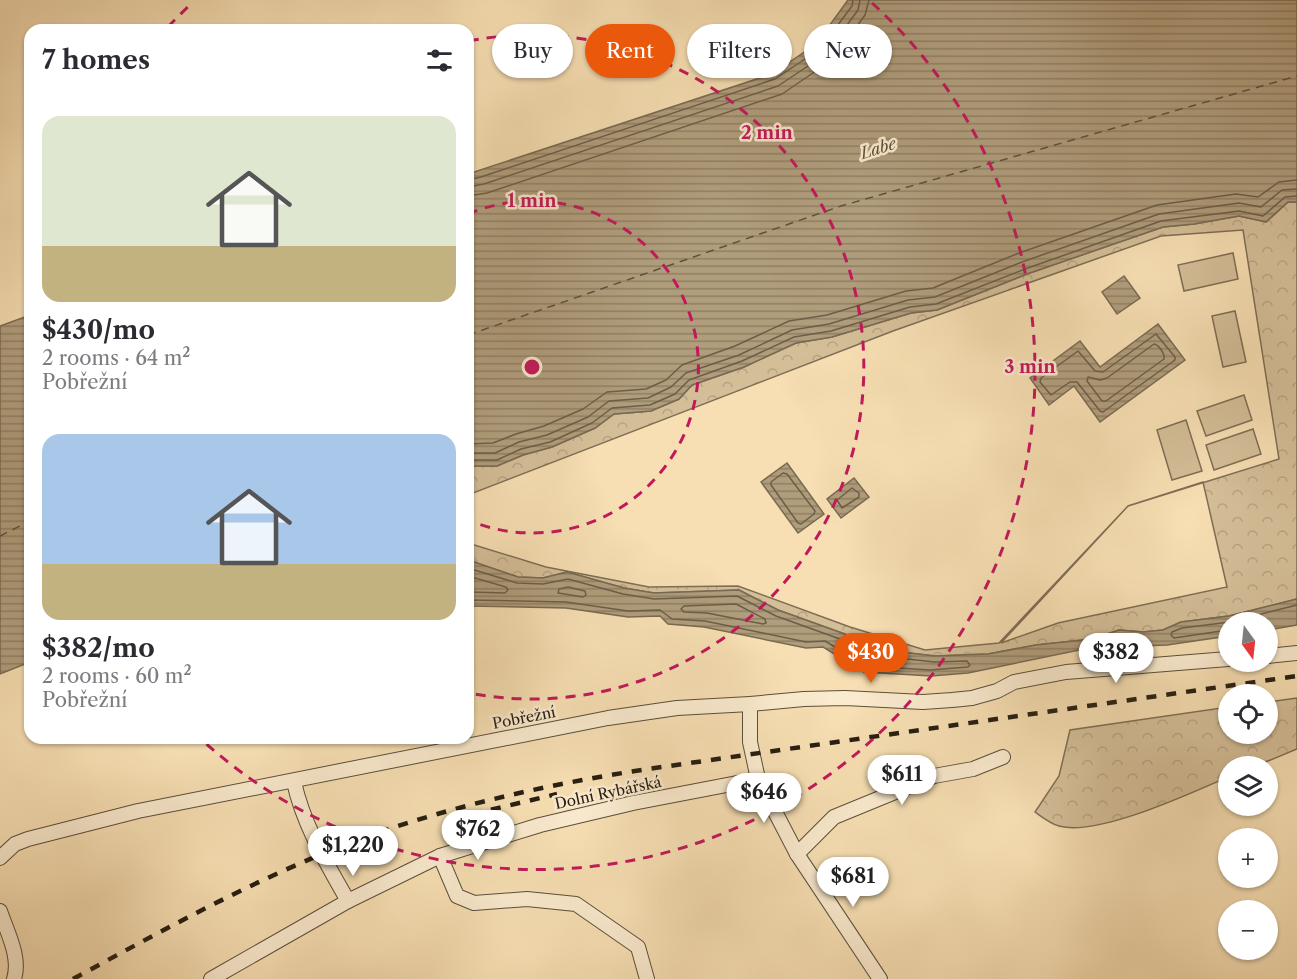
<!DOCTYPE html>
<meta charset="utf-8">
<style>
body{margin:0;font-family:"Libre Caslon Text",serif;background:#f2f2f3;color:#2b2b33;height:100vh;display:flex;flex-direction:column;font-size:22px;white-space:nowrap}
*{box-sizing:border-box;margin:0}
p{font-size:20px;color:#7c7c81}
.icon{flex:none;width:33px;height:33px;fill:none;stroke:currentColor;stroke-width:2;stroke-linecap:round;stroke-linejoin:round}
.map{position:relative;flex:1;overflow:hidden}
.drawer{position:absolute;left:24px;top:24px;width:450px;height:720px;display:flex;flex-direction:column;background:#fff;border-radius:18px;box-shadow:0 2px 4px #0004}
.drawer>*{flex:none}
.banner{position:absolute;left:492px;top:24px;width:570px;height:54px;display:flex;gap:12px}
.needle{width:39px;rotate:165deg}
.tools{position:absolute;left:1218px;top:612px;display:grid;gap:12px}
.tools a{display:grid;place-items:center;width:60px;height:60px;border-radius:50%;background:#fff;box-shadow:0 2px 4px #0004;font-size:30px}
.price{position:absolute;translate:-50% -51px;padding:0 14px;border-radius:21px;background:#fff;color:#222;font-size:20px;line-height:39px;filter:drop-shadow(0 2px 3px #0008)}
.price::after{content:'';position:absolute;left:50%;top:36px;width:18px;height:14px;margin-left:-9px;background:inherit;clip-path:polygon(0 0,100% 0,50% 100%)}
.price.on{background:#ea580c;color:#fff}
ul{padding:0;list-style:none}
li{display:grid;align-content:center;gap:12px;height:318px;padding:0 18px}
li span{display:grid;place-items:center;height:186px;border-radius:18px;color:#555}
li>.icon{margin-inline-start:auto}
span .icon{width:108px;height:108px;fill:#fffc;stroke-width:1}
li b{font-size:26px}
h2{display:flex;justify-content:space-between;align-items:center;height:72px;padding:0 18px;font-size:26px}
.chip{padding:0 21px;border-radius:27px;background:#fff;box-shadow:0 2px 4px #0004;font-size:21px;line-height:54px}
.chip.on{background:#ea580c;color:#fff}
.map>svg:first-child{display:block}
</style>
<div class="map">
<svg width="1297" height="979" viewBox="0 0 1297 979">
<defs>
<pattern id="forest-crowns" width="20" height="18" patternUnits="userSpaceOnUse" patternTransform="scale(1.5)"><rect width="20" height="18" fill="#d4be98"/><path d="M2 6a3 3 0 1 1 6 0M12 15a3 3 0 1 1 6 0" fill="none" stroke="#b6a382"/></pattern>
<pattern id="water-rules" width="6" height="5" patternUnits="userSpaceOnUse" patternTransform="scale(1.5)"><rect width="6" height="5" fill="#b09d7c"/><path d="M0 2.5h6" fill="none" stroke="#8f7f64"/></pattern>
</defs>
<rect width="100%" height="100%" fill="#f7dfb3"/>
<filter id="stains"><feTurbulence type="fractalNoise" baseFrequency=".00333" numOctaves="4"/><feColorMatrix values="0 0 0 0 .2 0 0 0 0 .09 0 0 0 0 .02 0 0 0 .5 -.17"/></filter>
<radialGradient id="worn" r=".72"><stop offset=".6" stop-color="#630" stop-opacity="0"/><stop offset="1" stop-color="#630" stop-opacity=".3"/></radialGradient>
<!-- forest -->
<g fill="url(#forest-crowns)" stroke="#7e6e55" stroke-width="1.5" fill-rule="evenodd">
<path d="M1288,202H1297V599L1229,616L1181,622L1163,630L1143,632L1119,630L1092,639L1036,645L988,654L935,656L892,651L778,610L739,590L654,593L624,588L567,572L543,578L518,577L474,562H468V543L546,567L649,587L738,586L850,627L925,650L999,643L1128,506L1279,459L1243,230L1161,236L893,331L468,495V466H497L523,455L552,447L595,428L614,414L651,411L679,399L692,385L744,367L796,343L832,337L911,313L937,310L1027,274L1163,227L1194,224L1239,216L1266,222ZM1203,482L1227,587L1058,623L1001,643L1128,506Z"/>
<path d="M1297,698V749L1256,766H1228V777C1191,793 1097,837 1059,826C1051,824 1042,817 1035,812L1059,776L1070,730L1228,707V734H1268V702Z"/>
</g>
<!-- pitch -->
<g fill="#d4be98" stroke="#7e6e55" stroke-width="1.5">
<path d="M1233,253L1238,279L1184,291L1178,265Z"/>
<path d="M1235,311L1246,362L1223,367L1212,316Z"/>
<path d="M1244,395L1252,420L1206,436L1197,411Z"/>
<path d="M1186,420L1202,471L1172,480L1157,430Z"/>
<path d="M1253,429L1261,454L1214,470L1206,445Z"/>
</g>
<!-- water -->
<g fill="url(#water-rules)" stroke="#796a52" stroke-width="1.5">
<path d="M848,0H1297V202H1288L1266,222L1239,216L1194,224L1163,227L1027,274L937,310L911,313L832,337L796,343L744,367L692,385L679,399L651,411L614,414L595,428L552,447L523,455L497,466H468V174L772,74L816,44Z"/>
<path d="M1124,276L1140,298L1117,314L1102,292Z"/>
<path d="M30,315V662L0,674V326Z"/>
<path d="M1158,324L1185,360L1100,422L1074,386L1049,405L1030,378L1080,341L1100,367Z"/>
<path d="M787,463L824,514L798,533L761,482Z"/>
<path d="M854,478L869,497L841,518L827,499Z"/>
<path d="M468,562H474L518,577L543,578L567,572L624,588L654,593L739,590L778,610L892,651L935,656L988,654L1036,645L1092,639L1119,630L1143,632L1163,630L1181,622L1229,616L1297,599V625L1268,630V622H1228V636L1167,645L1089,648L968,673L931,676L864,672L823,647L806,648L704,627L668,624L660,616L628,617L566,608L468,606Z"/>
</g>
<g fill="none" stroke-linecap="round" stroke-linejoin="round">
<!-- shore -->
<g stroke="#6c5e47" stroke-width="1.5">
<path d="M468,180L481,177L775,79L820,49L852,6L853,0"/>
<path d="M468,187L484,184L778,86L826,54L858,10L860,0"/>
<path d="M468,196L487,193L782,94L832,60L865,15L869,0"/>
<path d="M1156,334L1175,357V360L1103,412L1100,411L1077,382H1070L1051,395L1040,382L1041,378L1078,351L1095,371L1103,372Z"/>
<path d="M1154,344C1159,345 1165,354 1164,359L1106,401H1102L1087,381L1088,377L1100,380L1107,378Z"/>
<path d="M468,444L493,443L516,434L544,426L583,409L607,392L646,389L666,380L682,365L735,346L789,321L827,315L906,291L933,288L1019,253L1157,205L1236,194L1258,197L1279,182L1297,180"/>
<path d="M468,453H495L519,442L547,435L588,417L609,401L648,398L671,387L686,373L739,355L792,330L829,324L908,300L935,297L1022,262L1159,214L1239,203L1261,207L1282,190L1297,189"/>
<path d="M468,460H497L521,449L550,442L592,423L612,408L650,405L675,394L689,380L742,361L794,337L831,331L910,307L936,304L1025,269L1161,221L1239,211L1263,216L1285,197L1297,196"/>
<path d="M783,473L787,474L815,511L814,514L801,524L798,523L771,485V482Z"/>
<path d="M852,488L859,493V497L842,508L837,500Z"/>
<path d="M468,568L517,583L543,584L568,579L623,594L654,599L737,596L776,616L890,657L934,662L967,661L970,665L968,667L930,670L867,666L825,641L806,642L705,621L672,619L660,610L628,611L566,602L468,600"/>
<path d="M468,576L506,587L508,590L505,593L468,592"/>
<path d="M568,587L585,591L586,595L583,597L558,593L559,589Z"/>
<path d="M736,604L765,619L766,623L763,624L707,613L684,612L681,609L684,606Z"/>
<path d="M1228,630L1174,638L1171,635L1172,632L1182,628L1230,622L1297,605"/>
</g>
<!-- ferry -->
<g stroke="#5e513c" stroke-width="1.5" stroke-dasharray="8 6" stroke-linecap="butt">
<path d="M468,335L841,206L1297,76"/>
<path d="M0,536L30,521"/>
</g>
<!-- minor casing -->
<g stroke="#5b4e3a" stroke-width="16">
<g id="minor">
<path d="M1268,656L1297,653"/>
<path d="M750,704V742L758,779L797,854L880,979"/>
<path d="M294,782C303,824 327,864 348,901"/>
<path d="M797,854L834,817L934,776L973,769L1003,757"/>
<path d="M440,856L457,896L474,903L527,899L576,904L638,947L647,979"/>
<path d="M0,858L15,844L28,839L138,811L608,718L677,708L750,704L804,699L845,698L923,702L952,700L972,698L997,691L1014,682L1066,672L1228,659"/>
<path d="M0,911C7,932 21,957 14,979"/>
<path d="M211,979L348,901L440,856L540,825L633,803L758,779"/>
</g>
</g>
<!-- minor -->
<use href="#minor" stroke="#faeace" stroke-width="14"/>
<!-- rail -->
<g stroke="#271e12" stroke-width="4.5" stroke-dasharray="10 10" stroke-linecap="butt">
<path d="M452,819L557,794"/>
<path d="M73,979C178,922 282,864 395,827C478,800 562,782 648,769L1297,676"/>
</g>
</g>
<!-- distance rings -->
<g fill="none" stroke="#c2185b" stroke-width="3" stroke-dasharray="10 8">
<path d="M468 214A166 166 0 1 1 468 520"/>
<path d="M469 41A332 332 0 1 1 469 693"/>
<path d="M168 27A498 498 0 0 1 192 3M872 3A498 498 0 0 1 202 740"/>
</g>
<g text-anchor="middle" stroke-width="5" stroke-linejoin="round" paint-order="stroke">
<!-- street labels -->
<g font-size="15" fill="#271e12" stroke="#faeace">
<text transform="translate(524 718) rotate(-11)" y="5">Pobřežní</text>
<text transform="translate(608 793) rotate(-12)" y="5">Dolní Rybářská</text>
</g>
<!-- water labels -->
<g font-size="16" font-style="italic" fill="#5e513c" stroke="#faeace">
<text transform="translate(878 148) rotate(-18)" y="6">Labe</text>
</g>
</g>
<circle cx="532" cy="367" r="9" fill="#c2185b" stroke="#faeace" stroke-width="3"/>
<g font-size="18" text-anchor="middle" font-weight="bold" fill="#c2185b" stroke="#faeace" stroke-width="5" stroke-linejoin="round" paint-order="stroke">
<text x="767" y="139">2 min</text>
<text x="532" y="207">1 min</text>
<text x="1030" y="373">3 min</text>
</g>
<rect width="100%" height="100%" filter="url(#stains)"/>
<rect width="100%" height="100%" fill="url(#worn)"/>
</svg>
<div class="tools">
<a><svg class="needle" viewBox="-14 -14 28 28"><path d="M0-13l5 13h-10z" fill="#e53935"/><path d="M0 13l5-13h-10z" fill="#7c7c81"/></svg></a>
<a><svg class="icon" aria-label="locate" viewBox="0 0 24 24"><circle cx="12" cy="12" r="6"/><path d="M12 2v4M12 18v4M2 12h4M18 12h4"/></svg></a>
<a><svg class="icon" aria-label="layers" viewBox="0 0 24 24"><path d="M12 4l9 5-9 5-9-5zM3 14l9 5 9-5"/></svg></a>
<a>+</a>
<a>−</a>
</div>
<b class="price on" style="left:871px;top:684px">$430</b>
<b class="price" style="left:1116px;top:684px">$382</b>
<b class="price" style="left:902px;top:806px">$611</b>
<b class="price" style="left:764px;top:824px">$646</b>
<b class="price" style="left:478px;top:861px">$762</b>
<b class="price" style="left:353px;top:877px">$1,220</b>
<b class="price" style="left:853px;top:908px">$681</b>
<div class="banner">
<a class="chip">Buy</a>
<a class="chip on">Rent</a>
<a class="chip">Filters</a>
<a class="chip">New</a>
</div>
<section class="drawer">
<h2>7 homes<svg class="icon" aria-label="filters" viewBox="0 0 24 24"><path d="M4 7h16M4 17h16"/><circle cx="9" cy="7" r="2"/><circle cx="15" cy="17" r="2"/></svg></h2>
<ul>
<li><span style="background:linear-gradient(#dfe7d0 70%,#c2b280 0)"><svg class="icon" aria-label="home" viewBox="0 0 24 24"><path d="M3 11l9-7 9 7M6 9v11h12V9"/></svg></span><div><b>$430/mo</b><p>2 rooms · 64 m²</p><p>Pobřežní</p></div></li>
<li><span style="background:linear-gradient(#a9c7e8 70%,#c2b280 0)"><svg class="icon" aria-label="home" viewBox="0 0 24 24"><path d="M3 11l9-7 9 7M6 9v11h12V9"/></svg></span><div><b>$382/mo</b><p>2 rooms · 60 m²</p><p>Pobřežní</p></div></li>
</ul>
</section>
</div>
